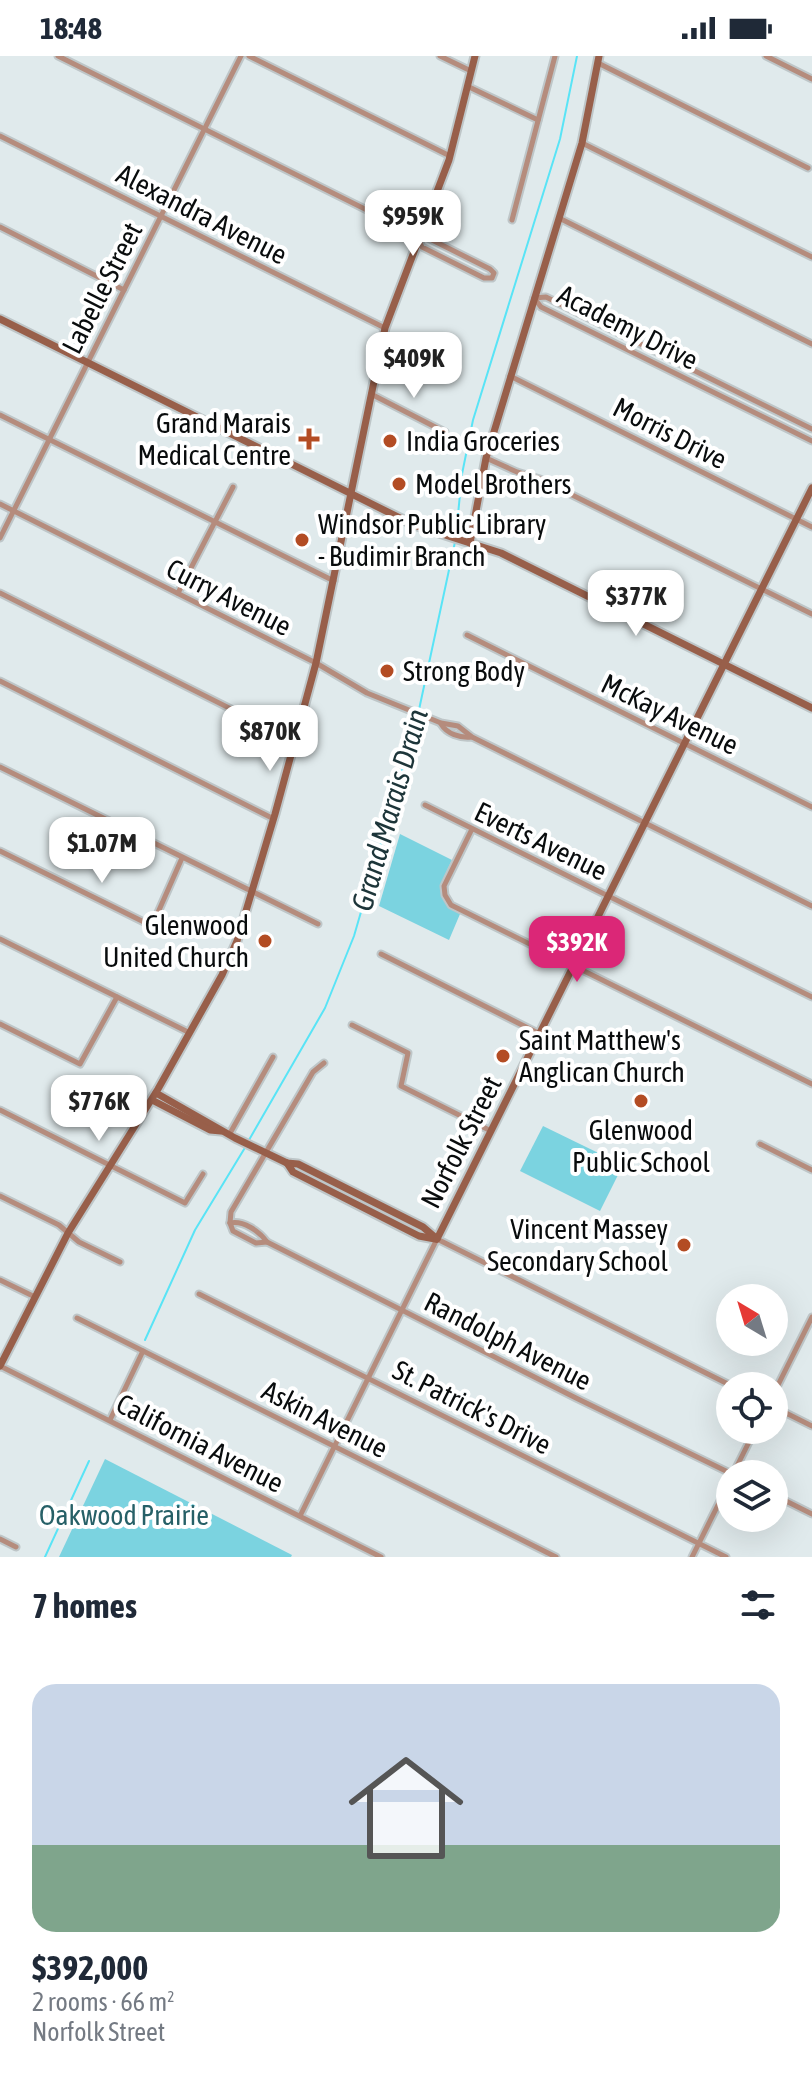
<!DOCTYPE html>
<meta charset="utf-8">
<style>
body{margin:0;font-family:"Asap Condensed",sans-serif;background:#f2f2f3;color:#1f2937;height:100vh;display:flex;flex-direction:column;font-size:30px;white-space:nowrap}
*{box-sizing:border-box;margin:0}
p{font-size:26px;color:#747a83}
.icon{flex:none;width:44px;height:44px;fill:none;stroke:currentColor;stroke-width:2;stroke-linecap:round;stroke-linejoin:round}
.map{position:relative;height:1501px;overflow:hidden}
.details{display:flex;flex-direction:column;background:#fff;flex:1}
.details>*{flex:none}
.needle{width:52px;rotate:322deg}
.controls{position:absolute;left:716px;top:1228px;display:grid;gap:16px}
.controls a{display:grid;place-items:center;width:72px;height:72px;border-radius:50%;background:#fff;box-shadow:0 8px 32px #0002;font-size:40px}
.price{position:absolute;translate:-50% -68px;padding:0 18px;border-radius:16px;background:#fff;color:#222;font-size:26px;line-height:52px;filter:drop-shadow(0 2px 4px #0008)}
.price::after{content:'';position:absolute;left:50%;top:48px;width:24px;height:18px;margin-left:-12px;background:inherit;clip-path:polygon(0 0,100% 0,50% 100%)}
.price.active{background:#db2777;color:#fff}
ul{padding:0;list-style:none}
li{display:grid;align-content:center;gap:16px;height:424px;padding:0 32px}
li span{display:grid;place-items:center;height:248px;border-radius:24px;color:#555}
li>.icon{margin-inline-start:auto}
span .icon{width:144px;height:144px;fill:#fffc;stroke-width:1}
li b{font-size:34px}
h2{display:flex;justify-content:space-between;align-items:center;height:96px;padding:0 32px;font-size:34px}
.status{display:flex;justify-content:space-between;align-items:center;height:56px;padding:0 40px;background:#fff;direction:ltr}
.status svg{height:22px;fill:currentColor}
.map>svg:first-child{display:block}
</style>
<div class="status"><b>18:48</b><svg viewBox="0 0 49 12"><path d="M0 12V9h3v3zM5 12V6h3v6zM10 12V3h3v9zM15 12V0h3v12zM26 1h20v11H26zM47 4h2v5h-2z"/></svg></div>
<div class="map">
<svg width="812" height="1501" viewBox="0 0 812 1501">
<rect width="100%" height="100%" fill="#e0eaec"/>
<!-- green -->
<g fill="#7bd3e0">
<path d="M400,778L452,804C440,829 432,842 460,858L449,884L379,850Z"/>
<path d="M543,1070L623,1109L600,1155L520,1115Z"/>
<path d="M105,1403L292,1499L291,1501H59Z"/>
</g>
<g fill="none" stroke-linecap="round" stroke-linejoin="round">
<!-- stream -->
<g stroke="#59e4f6" stroke-width="2">
<path d="M456,479L462,418L473,364L560,83L577,0"/>
<path d="M249,1084L325,952L354,880L417,663L455,486"/>
<path d="M145,1284L195,1174L246,1090"/>
<path d="M45,1501L89,1405"/>
</g>
<!-- street casing -->
<g stroke="#bec6c8" stroke-width="9">
<g id="street">
<path d="M58,0L419,180"/>
<path d="M249,0L450,100"/>
<path d="M440,0L471,15"/>
<path d="M766,0L812,23"/>
<path d="M598,7L808,112"/>
<path d="M467,30L538,64"/>
<path d="M0,80L385,272"/>
<path d="M582,87L812,201"/>
<path d="M559,162L812,288"/>
<path d="M512,164L555,0"/>
<path d="M0,171L124,234"/>
<path d="M426,181L490,213L494,217L492,222H484L422,191L418,183Z"/>
<path d="M534,242L541,251L812,385"/>
<path d="M534,242L546,241L812,373"/>
<path d="M510,320L812,471"/>
<path d="M371,338L445,376"/>
<path d="M0,359L334,525"/>
<path d="M486,402L517,416L540,423L812,558"/>
<path d="M0,448L316,607L367,637L441,667L458,670L472,681L812,850"/>
<path d="M0,482L241,0"/>
<path d="M0,537L295,685"/>
<path d="M178,537L233,431"/>
<path d="M467,579L812,751"/>
<path d="M0,625L274,763"/>
<path d="M441,668C447,678 460,682 471,681"/>
<path d="M0,711L318,868"/>
<path d="M425,749L812,941"/>
<path d="M472,773L444,830L445,839L451,849L812,1028"/>
<path d="M0,795L152,870L182,802"/>
<path d="M0,883L190,977"/>
<path d="M381,898L540,978"/>
<path d="M0,968L80,1008L117,941"/>
<path d="M352,969L408,997L401,1030L491,1075"/>
<path d="M0,1054L185,1147L203,1118"/>
<path d="M229,1079L273,1001"/>
<path d="M760,1088L812,1114"/>
<path d="M0,1140L59,1169L79,1186L120,1206"/>
<path d="M230,1167C243,1164 259,1175 267,1186L576,1342L732,1418"/>
<path d="M230,1167L231,1156L313,1016L324,1007"/>
<path d="M230,1167L233,1175L256,1187L267,1186"/>
<path d="M0,1224L35,1241"/>
<path d="M199,1238L726,1501"/>
<path d="M77,1262L556,1501"/>
<path d="M0,1310L381,1501"/>
<path d="M774,1337L812,1261"/>
<path d="M774,1351L812,1370"/>
<path d="M110,1364L143,1295"/>
<path d="M733,1418L755,1374"/>
<path d="M774,1439L812,1458"/>
<path d="M300,1460L437,1183L732,1330"/>
<path d="M0,1483L16,1491"/>
<path d="M692,1501L730,1425"/>
</g>
</g>
<!-- secondary casing -->
<g stroke="#bec6c8" stroke-width="11">
<g id="secondary">
<path d="M0,263L414,469L501,497L812,652"/>
<path d="M470,487L486,402L582,87L599,0"/>
<path d="M156,1037L235,1082L287,1107L298,1108L423,1171L437,1183"/>
<path d="M152,1044L210,1074L221,1075"/>
<path d="M287,1107L293,1116L419,1180L435,1183"/>
<path d="M437,1183L812,432"/>
<path d="M0,1310L68,1177L158,1033L222,919L237,885L275,758L316,607L385,272L449,104L475,0"/>
</g>
</g>
<!-- street -->
<use href="#street" stroke="#b58c7d" stroke-width="5"/>
<!-- secondary -->
<use href="#secondary" stroke="#985f4a" stroke-width="7"/>
</g>
<!-- markers -->
<g fill="#b34c23" stroke="#fff" stroke-width="3">
<path d="M305 371h8v8h8v8h-8v8h-8v-8h-8v-8h8z"/>
<circle cx="390" cy="385" r="8"/>
<circle cx="399" cy="428" r="8"/>
<circle cx="302" cy="484" r="8"/>
<circle cx="387" cy="615" r="8"/>
<circle cx="265" cy="885" r="8"/>
<circle cx="503" cy="1000" r="8"/>
<circle cx="641" cy="1045" r="8"/>
<circle cx="684" cy="1189" r="8"/>
</g>
<g text-anchor="middle" stroke-width="8" stroke-linejoin="round" paint-order="stroke">
<!-- street labels -->
<g font-size="28" fill="#090c0d" stroke="#fff">
<text transform="translate(202 158) rotate(27)" y="10">Alexandra Avenue</text>
<text transform="translate(102 232) rotate(-63)" y="10">Labelle Street</text>
<text transform="translate(628 271) rotate(27)" y="10">Academy Drive</text>
<text transform="translate(670 377) rotate(27)" y="10">Morris Drive</text>
<text transform="translate(229 541) rotate(27)" y="10">Curry Avenue</text>
<text transform="translate(670 658) rotate(26)" y="10">McKay Avenue</text>
<text transform="translate(541 785) rotate(26)" y="10">Everts Avenue</text>
<text transform="translate(461 1086) rotate(-63)" y="10">Norfolk Street</text>
<text transform="translate(508 1285) rotate(27)" y="10">Randolph Avenue</text>
<text transform="translate(472 1351) rotate(27)" y="10">St. Patrick's Drive</text>
<text transform="translate(325 1363) rotate(27)" y="10">Askin Avenue</text>
<text transform="translate(200 1387) rotate(27)" y="10">California Avenue</text>
</g>
<!-- poi labels -->
<g font-size="28" fill="#090c0d" stroke="#fff" text-anchor="start">
<text x="291" y="377" text-anchor="end">Grand Marais<tspan x="291" dy="32">Medical Centre</tspan></text>
<text x="406" y="395">India Groceries</text>
<text x="415" y="438">Model Brothers</text>
<text x="318" y="478">Windsor Public Library<tspan x="318" dy="32">- Budimir Branch</tspan></text>
<text x="403" y="625">Strong Body</text>
<text x="249" y="879" text-anchor="end">Glenwood<tspan x="249" dy="32">United Church</tspan></text>
<text x="519" y="994">Saint Matthew's<tspan x="519" dy="32">Anglican Church</tspan></text>
<text x="641" y="1084" text-anchor="middle">Glenwood<tspan x="641" dy="32">Public School</tspan></text>
<text x="668" y="1183" text-anchor="end">Vincent Massey<tspan x="668" dy="32">Secondary School</tspan></text>
</g>
<!-- park labels -->
<g font-size="28" fill="#266067" stroke="#fff">
<text x="124" y="1469">Oakwood Prairie</text>
</g>
<!-- water labels -->
<g font-size="30" font-style="italic" fill="#1d3539" stroke="#fff">
<text transform="translate(390 754) rotate(-74)" y="10">Grand Marais Drain</text>
</g>
</g>
</svg>
<div class="controls">
<a><svg class="needle" viewBox="-14 -14 28 28"><path d="M0-13l5 13h-10z" fill="#e53935"/><path d="M0 13l5-13h-10z" fill="#747a83"/></svg></a>
<a><svg class="icon" aria-label="locate" viewBox="0 0 24 24"><circle cx="12" cy="12" r="6"/><path d="M12 2v4M12 18v4M2 12h4M18 12h4"/></svg></a>
<a><svg class="icon" aria-label="layers" viewBox="0 0 24 24"><path d="M12 4l9 5-9 5-9-5zM3 14l9 5 9-5"/></svg></a>
</div>
<b class="price" style="left:413px;top:202px">$959K</b>
<b class="price" style="left:414px;top:344px">$409K</b>
<b class="price" style="left:636px;top:582px">$377K</b>
<b class="price" style="left:270px;top:717px">$870K</b>
<b class="price" style="left:102px;top:829px">$1.07M</b>
<b class="price active" style="left:577px;top:928px">$392K</b>
<b class="price" style="left:99px;top:1087px">$776K</b>
</div>
<section class="details">
<h2>7 homes<svg class="icon" aria-label="filters" viewBox="0 0 24 24"><path d="M4 7h16M4 17h16"/><circle cx="9" cy="7" r="2"/><circle cx="15" cy="17" r="2"/></svg></h2>
<ul>
<li><span style="background:linear-gradient(#c9d6e8 65%,#7fa58c 0)"><svg class="icon" aria-label="home" viewBox="0 0 24 24"><path d="M3 11l9-7 9 7M6 9v11h12V9"/></svg></span><div><b>$392,000</b><p>2 rooms · 66 m²</p><p>Norfolk Street</p></div></li>
</ul>
</section>
